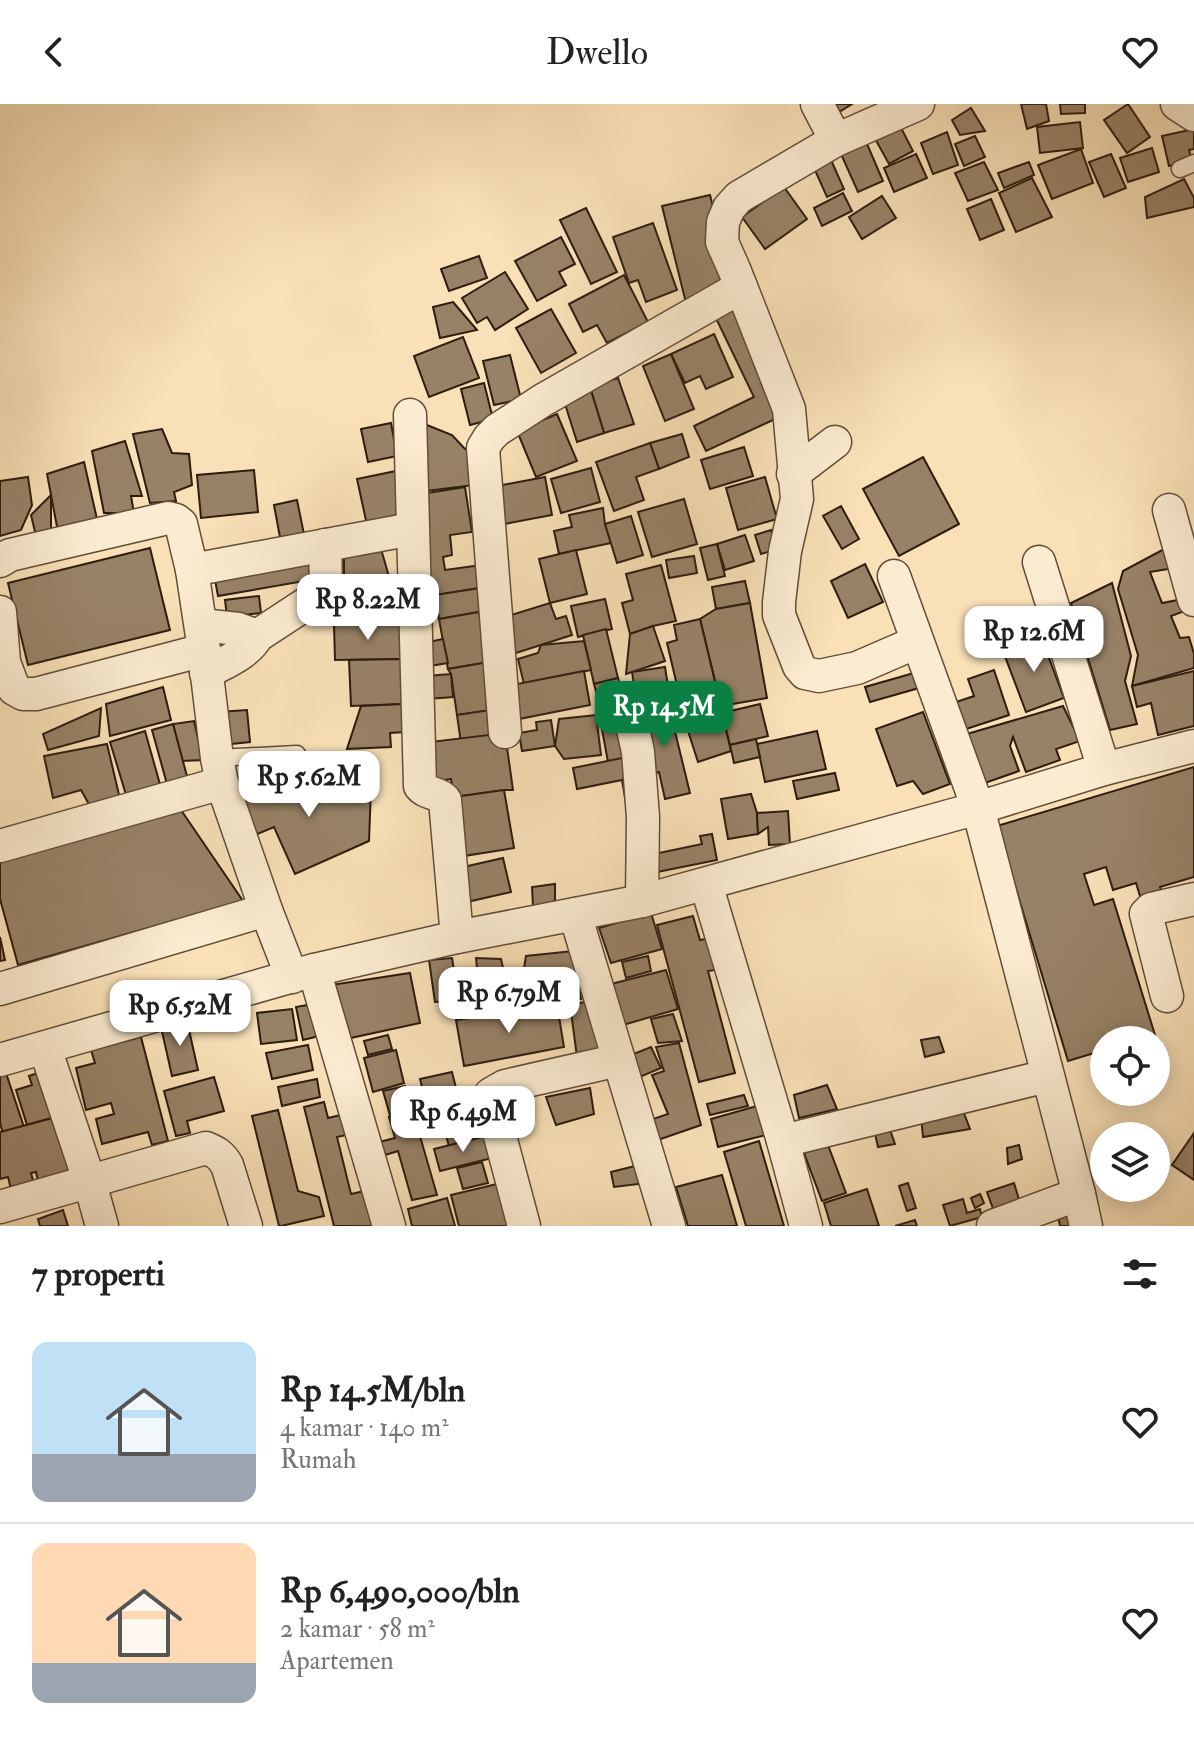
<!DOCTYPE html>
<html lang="id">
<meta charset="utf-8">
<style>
body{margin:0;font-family:"IM FELL Double Pica",serif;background:#f6f6f6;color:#222;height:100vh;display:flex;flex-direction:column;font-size:30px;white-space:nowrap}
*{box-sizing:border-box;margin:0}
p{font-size:26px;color:#767676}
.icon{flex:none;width:44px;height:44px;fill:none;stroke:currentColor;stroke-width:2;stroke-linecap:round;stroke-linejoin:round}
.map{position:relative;height:1122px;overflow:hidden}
.panel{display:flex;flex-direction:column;background:#fff;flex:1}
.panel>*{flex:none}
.fabs{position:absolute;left:1090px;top:922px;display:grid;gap:16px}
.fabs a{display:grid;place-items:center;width:80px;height:80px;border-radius:50%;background:#fff;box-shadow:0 4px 20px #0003;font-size:40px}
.price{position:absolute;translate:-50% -68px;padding:0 18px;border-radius:16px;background:#fff;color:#222;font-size:26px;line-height:52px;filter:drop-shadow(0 2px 4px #0008)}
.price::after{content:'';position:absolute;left:50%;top:48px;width:24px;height:18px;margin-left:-12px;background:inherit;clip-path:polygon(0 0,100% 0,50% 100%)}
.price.current{background:#0b8043;color:#fff}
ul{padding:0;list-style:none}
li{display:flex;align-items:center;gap:24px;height:200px;padding:0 32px}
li+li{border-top:2px solid #e0e0e0}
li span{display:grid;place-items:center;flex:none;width:224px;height:160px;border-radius:16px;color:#555}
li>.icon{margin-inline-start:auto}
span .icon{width:96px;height:96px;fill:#fffc;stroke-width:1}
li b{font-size:34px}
h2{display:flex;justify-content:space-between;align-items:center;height:96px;padding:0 32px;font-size:34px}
header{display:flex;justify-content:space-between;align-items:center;height:104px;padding:0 32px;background:#fff;font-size:36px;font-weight:600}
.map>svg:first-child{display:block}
</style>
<header><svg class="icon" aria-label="back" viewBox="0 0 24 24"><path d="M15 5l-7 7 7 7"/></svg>Dwello<svg class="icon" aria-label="heart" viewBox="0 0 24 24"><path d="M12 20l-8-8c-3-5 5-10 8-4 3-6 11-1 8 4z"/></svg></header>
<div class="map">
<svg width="1194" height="1122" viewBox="0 0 1194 1122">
<rect width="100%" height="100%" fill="#f9e0b7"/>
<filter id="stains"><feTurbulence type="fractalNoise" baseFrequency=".0025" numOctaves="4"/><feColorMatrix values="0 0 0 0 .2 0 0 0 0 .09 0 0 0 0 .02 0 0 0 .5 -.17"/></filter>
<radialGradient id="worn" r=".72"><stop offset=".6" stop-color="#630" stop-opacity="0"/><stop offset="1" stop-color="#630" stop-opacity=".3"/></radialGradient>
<!-- building -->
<g fill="#988267" stroke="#2e1c10" stroke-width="2">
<path d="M830,0H852L836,10Z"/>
<path d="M1021,0H1046L1049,17L1027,25Z"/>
<path d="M1060,0H1085V9L1061,10Z"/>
<path d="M1128,0L1150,33L1127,49L1104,16Z"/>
<path d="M971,4L985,27L960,31L952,16Z"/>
<path d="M898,18L913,47L889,60L873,31Z"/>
<path d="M1080,18L1083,44L1040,49L1037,23Z"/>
<path d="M1194,25V45L1189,46L1192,57L1169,62L1162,32Z"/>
<path d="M947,28L958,61L933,70L921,39Z"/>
<path d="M975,32L985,53L964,62L955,40Z"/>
<path d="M867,40L883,77L858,88L841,50Z"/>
<path d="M1152,44L1159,68L1128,78L1120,54Z"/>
<path d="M1081,45L1093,79L1052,95L1038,61Z"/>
<path d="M916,50L927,74L894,88L884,64Z"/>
<path d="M1111,50L1126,84L1104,93L1089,58Z"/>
<path d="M831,56L844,85L827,93L814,64Z"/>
<path d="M984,58L998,86L968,97L955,69Z"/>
<path d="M1029,58L1034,71L1004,84L998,69Z"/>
<path d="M1032,74L1052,113L1016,128L999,89Z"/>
<path d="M1184,75L1194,94V103L1147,114L1145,93Z"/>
<path d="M784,83L807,115L765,145L742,113Z"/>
<path d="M843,89L852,107L822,122L814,104Z"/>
<path d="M710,91L730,170L687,203L662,102Z"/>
<path d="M882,92L896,114L862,135L849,113Z"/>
<path d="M991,95L1004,126L980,136L967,105Z"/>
<path d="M586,104L617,168L591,180L560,116Z"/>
<path d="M653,119L677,186L646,198L638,176L629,179L613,133Z"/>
<path d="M561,133L575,160L559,168L566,181L537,197L515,157Z"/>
<path d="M479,152L487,174L449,187L441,165Z"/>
<path d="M505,168L528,205L495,226L487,213L477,219L462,194Z"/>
<path d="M624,171L648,218L607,239L597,221L583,228L569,200Z"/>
<path d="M732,196L786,310L706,347L694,322L754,293L712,206Z"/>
<path d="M453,198L477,226L440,234L433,203Z"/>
<path d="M551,205L576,249L541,269L516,224Z"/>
<path d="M714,230L733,273L706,285L700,272L685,279L671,250Z"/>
<path d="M463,233L479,274L429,293L414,252Z"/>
<path d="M671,250L694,305L665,317L643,262Z"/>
<path d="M510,251L521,295L494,301L483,257Z"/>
<path d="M618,274L634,320L604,329L590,283Z"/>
<path d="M484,279L493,315L470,321L461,285Z"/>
<path d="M590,283L604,329L577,338L565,300Z"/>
<path d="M557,310L577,357L536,373L517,327Z"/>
<path d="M417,317L452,331L465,345L478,344L483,380L426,387Z"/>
<path d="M391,319L397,352L368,358L361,325Z"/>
<path d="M162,325L172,349L189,350L192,381L174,388L176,397L150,399L133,330Z"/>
<path d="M682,330L689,353L659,365L650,339Z"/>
<path d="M125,337L142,392H131L134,409H104L92,347Z"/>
<path d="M650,339L659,365L636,373L644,396L614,407L596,358Z"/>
<path d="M744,343L753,372L710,385L701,356Z"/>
<path d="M923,353L959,420L899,452L863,385Z"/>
<path d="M84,358L97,415L58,428L47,370Z"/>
<path d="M591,364L600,398L561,409L551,375Z"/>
<path d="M254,366L258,408L201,414L197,371Z"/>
<path d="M396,367L405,413L367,421L357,375Z"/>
<path d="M28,373L32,401L21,426L0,432V377Z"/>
<path d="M545,373L552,411L499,421L492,383Z"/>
<path d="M765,373L777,415L738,426L726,384Z"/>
<path d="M465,383L472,428L450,431L452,451L443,453L445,466L482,461L480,484L430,492L415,391Z"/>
<path d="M51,391V430L36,432L31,411Z"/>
<path d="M684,395L697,440L652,453L638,408Z"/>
<path d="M297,396L306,440L282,444L274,401Z"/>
<path d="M841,402L859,435L842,445L823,412Z"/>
<path d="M603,404L605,420L611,439L559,450L554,427L572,423L569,411Z"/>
<path d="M631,412L643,451L617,459L605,420Z"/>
<path d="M771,426L777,445L761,450L755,431Z"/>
<path d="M745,431L754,457L725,466L717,440Z"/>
<path d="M379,438L390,476L344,490V448Z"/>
<path d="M717,440L725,472L708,476L700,444Z"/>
<path d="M1168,443L1174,464L1150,468L1162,499L1178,496L1182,508L1171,512L1180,534L1189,533L1194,550V564L1132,582L1138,551L1118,485L1123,467Z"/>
<path d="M150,444L170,526L28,561L8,479Z"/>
<path d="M576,446L587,490L550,499L539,455Z"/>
<path d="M694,452L697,469L669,474L666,456Z"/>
<path d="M312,453L316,475L218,492L214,470Z"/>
<path d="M865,460L883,498L848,514L831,477Z"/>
<path d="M661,461L676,517L653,522L630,530L622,499L633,496L626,470Z"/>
<path d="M745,477L750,499L716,505L712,483Z"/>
<path d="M1112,479L1131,552L1125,577L1137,620L1110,626L1071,499Z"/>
<path d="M480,484L484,509L479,508L439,515L435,491Z"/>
<path d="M259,492L261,509L227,513L225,496Z"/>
<path d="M605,495L612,525L578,533L571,502Z"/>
<path d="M550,499L556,515L566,512L572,531L516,549L505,513Z"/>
<path d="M750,499L767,594L721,602L700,515L716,505Z"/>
<path d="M479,508L489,558L448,565L439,515Z"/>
<path d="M700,515L717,586L680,594L667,539L677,536L674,521Z"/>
<path d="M401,520L402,555L335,556L334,521Z"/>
<path d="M653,522L665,557L626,570L630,530Z"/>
<path d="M606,525L618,574L594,580L583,531Z"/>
<path d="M1041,533L1064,594L1026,608L1003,547Z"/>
<path d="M443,535L448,559L424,563L419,540Z"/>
<path d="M584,537L591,566L524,580L518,555L538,549L541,541Z"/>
<path d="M402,555L404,600L351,602L349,556Z"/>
<path d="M489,558L497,605L457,611L451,570L448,565Z"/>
<path d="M665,563L670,595L637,600L632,568Z"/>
<path d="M994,566L1009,611L963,626L953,599L974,592L968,575Z"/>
<path d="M584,567L590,601L519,615L512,581Z"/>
<path d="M1194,567V622L1158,631L1151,599L1137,603L1132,582Z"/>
<path d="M914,569L919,584L870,598L865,583Z"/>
<path d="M451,570L453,593L428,595L426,572Z"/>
<path d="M618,574L627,603L602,609L594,580Z"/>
<path d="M163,583L171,616L110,632L106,600Z"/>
<path d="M714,592L722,609L731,647L698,658L680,602Z"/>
<path d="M668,599L690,689L665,695L659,668L652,670L637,606Z"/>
<path d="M404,600L405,628L390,629L391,643L347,645L361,602Z"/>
<path d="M760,600L768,632L730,641L722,609Z"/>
<path d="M1063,602L1080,637L1056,645L1060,656L1026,668L1013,633L1010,642L1019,667L982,680L967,630Z"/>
<path d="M101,604L99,632L48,646L43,630Z"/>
<path d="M497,605L505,629L461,639L457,611Z"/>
<path d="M247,606L250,638L222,641L219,608Z"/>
<path d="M923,608L950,680L923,690L913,677L897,682L876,625Z"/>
<path d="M626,610L633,654L608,658L600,614Z"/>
<path d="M596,611L601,651L564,655L555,642L559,615Z"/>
<path d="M551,616L555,642L522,647L519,629L537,626L536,618Z"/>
<path d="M194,617L203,656L182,657L173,620Z"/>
<path d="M173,620L188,676L167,680L152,626Z"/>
<path d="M145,627L161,684L127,694L110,638Z"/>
<path d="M817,627L826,665L765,678L757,640Z"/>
<path d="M505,629L513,686H504L454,693L451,675L427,679L422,639Z"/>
<path d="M756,635L760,653L734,659L730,641Z"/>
<path d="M107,640L120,695L90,702L81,686L53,694L44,652Z"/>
<path d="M637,651L627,705L622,676L577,685L573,664Z"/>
<path d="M1194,663V773L1160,783L1164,795L1143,802L1136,779L1113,786L1106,763L1084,770L1094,801L1113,795L1155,931L1138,936H1104V946L1068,957L997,722Z"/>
<path d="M835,669L839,686L797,695L793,677Z"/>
<path d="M232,679L371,685L369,737L295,770L274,723L255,731Z"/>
<path d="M504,686L514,744L464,752L454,693Z"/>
<path d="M751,690L757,709L758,730L728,735L721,695Z"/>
<path d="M181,706L243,797L18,861L0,795V755Z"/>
<path d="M788,707L790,740L769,741L768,723L758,730L757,709Z"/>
<path d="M712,730L717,756L657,768L654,750L702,740L700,732Z"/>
<path d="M503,754L511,788L467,798L459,764Z"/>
<path d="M555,780V796L547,804L533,802L532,783Z"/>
<path d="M651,809L662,845L611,859L599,824Z"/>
<path d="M693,812L700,836L718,833L728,864L708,867L735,969L699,978L657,821Z"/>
<path d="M0,833L5,856L0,857Z"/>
<path d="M573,847L581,895L467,910L459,872L478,873L476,854L501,855L504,868L523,870L526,852Z"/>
<path d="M648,852L651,867L626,874L622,858Z"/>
<path d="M452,854L459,897L435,898L429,856Z"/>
<path d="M666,866L678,905L623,921L611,880Z"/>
<path d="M410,869L420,919L346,935L331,881Z"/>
<path d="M596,897L603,949L577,953L570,900Z"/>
<path d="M313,900L319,932L303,936L296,903Z"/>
<path d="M557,901L564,943L464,962L456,916Z"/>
<path d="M292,905L297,936L261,940L257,909Z"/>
<path d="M673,910L682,937L658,939L651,915Z"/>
<path d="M187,917L198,966L172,972L161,923Z"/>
<path d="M388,931L392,945L368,951L364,937Z"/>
<path d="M141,933L168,1037L152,1041L148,1028L102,1040L96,1015L114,1010L111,999L86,1006L76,964L95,959L91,946Z"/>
<path d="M939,933L944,948L925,953L921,936Z"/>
<path d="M679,939L701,1021L655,1037L647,1017L668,1010L652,971L664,967L656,943Z"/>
<path d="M308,941L313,966L272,975L266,949Z"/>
<path d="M651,943L661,964L635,975L626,953Z"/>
<path d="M396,946L404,979L373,988L364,954Z"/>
<path d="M44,967L58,1012L27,1021L16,986L32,981L29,972Z"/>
<path d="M452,968L458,992L426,999L420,975Z"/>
<path d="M6,969L25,1026L4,1033L0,1019V971Z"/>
<path d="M214,973L224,1007L187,1017L190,1029L176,1032L164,987Z"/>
<path d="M317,975L320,993L282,1002L278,983Z"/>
<path d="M827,981L837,1005L799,1014L794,991Z"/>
<path d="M405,982L412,1006L390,1011L383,987Z"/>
<path d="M590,984L594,1010L556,1021L546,993Z"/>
<path d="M744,991L748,1002L710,1011L707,1000Z"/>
<path d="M459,993L464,1014L442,1019L437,999Z"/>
<path d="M324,998L328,1014L345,1010L351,1030L337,1033L351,1090L369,1086L373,1122H334L304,1003Z"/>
<path d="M757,1002L766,1031L718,1043L711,1015Z"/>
<path d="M962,1004L970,1025L923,1033L921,1012Z"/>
<path d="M278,1006L298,1087L319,1093L324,1112L281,1122H279L252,1012Z"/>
<path d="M413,1008L437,1091L412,1096L398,1047L382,1052L379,1038L395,1034L389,1013Z"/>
<path d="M64,1011L80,1071L39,1082L36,1068L31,1069L36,1087L13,1093L8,1073L0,1075V1028Z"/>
<path d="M463,1015L469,1037L449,1042L443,1021Z"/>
<path d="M889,1023L895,1040L878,1043L874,1025Z"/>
<path d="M1194,1029V1076L1172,1061Z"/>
<path d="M486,1032L492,1054L440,1067L434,1045Z"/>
<path d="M759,1037L784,1122H746L724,1048Z"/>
<path d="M828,1041L846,1089L822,1097L804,1049Z"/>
<path d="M1019,1041L1022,1055L1008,1060L1007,1044Z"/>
<path d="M482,1058L488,1079L463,1085L457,1064Z"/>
<path d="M635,1062L639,1080L614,1083L611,1068Z"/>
<path d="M722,1071L737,1122H688L676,1083Z"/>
<path d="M908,1079L916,1104L907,1107L899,1082Z"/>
<path d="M1014,1079L1021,1102L995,1110L987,1088Z"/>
<path d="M497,1080L509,1122H459L451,1091Z"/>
<path d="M867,1085L879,1122H831L824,1099Z"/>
<path d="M980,1090L984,1099L975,1104L971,1094Z"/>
<path d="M447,1094L455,1122H412L408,1105Z"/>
<path d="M963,1095L967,1109L980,1105L982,1113L950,1122L943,1101Z"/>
<path d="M63,1106L68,1122H40L38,1115Z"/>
<path d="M1080,1109L1082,1122H1060L1058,1112Z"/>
<path d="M915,1116L917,1122H895Z"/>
</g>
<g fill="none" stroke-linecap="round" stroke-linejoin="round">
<!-- lane casing -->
<g stroke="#614d3a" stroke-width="19">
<g id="lane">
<path d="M1180,65L1194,59"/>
<path d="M217,654L297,650"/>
</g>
</g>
<!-- street casing -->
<g stroke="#614d3a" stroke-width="35">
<g id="street">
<path d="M817,0L836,36"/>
<path d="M1177,0L1194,11"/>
<path d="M410,311L420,682C426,690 438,688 445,696L457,833"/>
<path d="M793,370L835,338"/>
<path d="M1169,406L1194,496"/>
<path d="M0,457L10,451L168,414L176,416L181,420L192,466L204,546L217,654L222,679L266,806L292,873"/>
<path d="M1039,458L1104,665"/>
<path d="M192,466L412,425"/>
<path d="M894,472L978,704L1079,1090L1086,1122"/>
<path d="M0,508L4,558L14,585L23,590H36L204,546"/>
<path d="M201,521L238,525L257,532"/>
<path d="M917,538L857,564L819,572L805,569L799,562L779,511V498L785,447L797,395L789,305L734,165L722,138L723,118L729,104L739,93L836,36L918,0"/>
<path d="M206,569C223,559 248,550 257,532L321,490L326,482L325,441"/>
<path d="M630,611L638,648L643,713L642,797"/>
<path d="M505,628L483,344L489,334L497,326L543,296L741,183"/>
<path d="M0,742L222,679"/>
<path d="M706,780L783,1037L806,1122"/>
<path d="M575,810L669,1122"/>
<path d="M314,866L389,1122"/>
<path d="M0,885L266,806"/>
<path d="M1167,892L1146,810L1151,805L1194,795"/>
<path d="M45,944L90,1079L102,1122"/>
<path d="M0,956L314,866L457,833L642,797L978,704L1104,665L1194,642"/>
<path d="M783,1037L1047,972"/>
<path d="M0,1103L206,1044C216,1048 221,1051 227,1061L246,1122"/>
<path d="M524,1122L492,1002L491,990L505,982L619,956"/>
<path d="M993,1122L1079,1090"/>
</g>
</g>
<!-- lane -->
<use href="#lane" stroke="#fbebd0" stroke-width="16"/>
<!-- street -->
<use href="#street" stroke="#fbebd0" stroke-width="32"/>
</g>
<rect width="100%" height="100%" filter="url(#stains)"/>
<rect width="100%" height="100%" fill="url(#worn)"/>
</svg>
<div class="fabs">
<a><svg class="icon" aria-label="locate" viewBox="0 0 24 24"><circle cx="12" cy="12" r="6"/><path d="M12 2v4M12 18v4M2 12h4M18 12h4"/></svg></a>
<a><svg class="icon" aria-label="layers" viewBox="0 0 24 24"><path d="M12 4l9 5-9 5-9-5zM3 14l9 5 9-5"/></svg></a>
</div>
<b class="price" style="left:368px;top:538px">Rp 8.22M</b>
<b class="price" style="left:1034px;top:570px">Rp 12.6M</b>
<b class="price current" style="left:664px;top:645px">Rp 14.5M</b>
<b class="price" style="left:309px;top:715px">Rp 5.62M</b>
<b class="price" style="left:509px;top:931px">Rp 6.79M</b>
<b class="price" style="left:180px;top:944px">Rp 6.52M</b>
<b class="price" style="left:463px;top:1050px">Rp 6.49M</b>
</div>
<section class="panel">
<h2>7 properti<svg class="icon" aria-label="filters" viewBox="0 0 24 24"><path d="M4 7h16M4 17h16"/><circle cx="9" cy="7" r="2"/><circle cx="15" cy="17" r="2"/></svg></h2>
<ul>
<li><span style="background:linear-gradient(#bfe0f5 70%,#9aa5b1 0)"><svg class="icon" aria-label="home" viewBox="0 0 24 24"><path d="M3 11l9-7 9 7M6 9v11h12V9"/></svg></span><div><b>Rp 14.5M/bln</b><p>4 kamar · 140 m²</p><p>Rumah</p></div><svg class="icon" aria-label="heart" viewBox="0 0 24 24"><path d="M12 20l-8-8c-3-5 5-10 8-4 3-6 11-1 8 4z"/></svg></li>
<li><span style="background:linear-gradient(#ffd9b3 75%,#9aa5b1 0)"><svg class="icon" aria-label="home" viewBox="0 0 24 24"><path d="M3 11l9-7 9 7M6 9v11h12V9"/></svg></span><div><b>Rp 6,490,000/bln</b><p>2 kamar · 58 m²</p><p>Apartemen</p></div><svg class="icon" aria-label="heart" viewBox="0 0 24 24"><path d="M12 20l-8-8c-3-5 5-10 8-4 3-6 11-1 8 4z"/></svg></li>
</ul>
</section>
